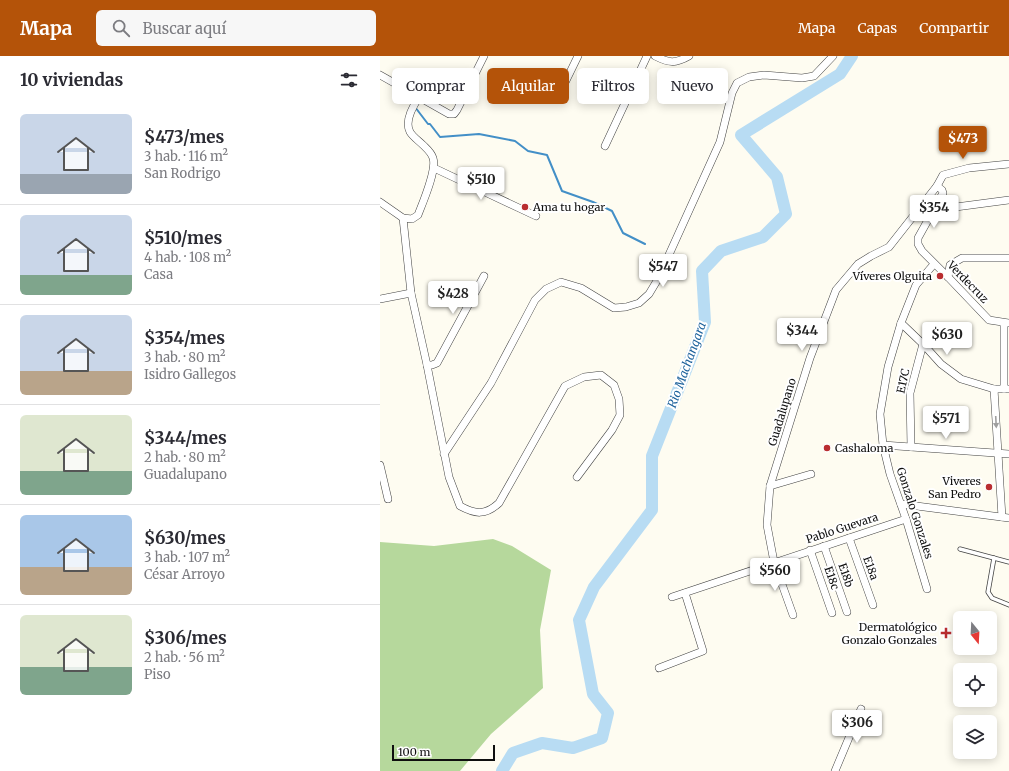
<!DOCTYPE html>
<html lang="es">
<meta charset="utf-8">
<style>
body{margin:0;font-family:Merriweather,serif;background:#f7f7f7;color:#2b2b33;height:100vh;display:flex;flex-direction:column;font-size:15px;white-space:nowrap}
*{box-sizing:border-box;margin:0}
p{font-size:13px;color:#7c7c81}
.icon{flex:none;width:22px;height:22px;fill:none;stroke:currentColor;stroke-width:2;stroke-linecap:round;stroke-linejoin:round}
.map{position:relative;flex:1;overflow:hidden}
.sheet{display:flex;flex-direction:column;background:#fff;width:380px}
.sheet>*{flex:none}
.hud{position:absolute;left:12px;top:12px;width:380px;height:36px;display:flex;gap:8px}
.needle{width:26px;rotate:162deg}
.buttons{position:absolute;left:573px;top:555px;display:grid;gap:8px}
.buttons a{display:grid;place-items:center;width:44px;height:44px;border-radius:6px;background:#fff;box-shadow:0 2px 10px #0003;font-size:20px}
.scale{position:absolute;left:12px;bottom:10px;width:103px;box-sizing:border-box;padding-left:4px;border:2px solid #0f0f0f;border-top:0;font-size:11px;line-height:14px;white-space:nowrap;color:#0f0f0f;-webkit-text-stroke:3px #fff;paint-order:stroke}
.price{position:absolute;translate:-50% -34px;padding:0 9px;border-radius:4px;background:#fff;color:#222;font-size:13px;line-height:26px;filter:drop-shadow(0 1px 2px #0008)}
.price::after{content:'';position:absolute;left:50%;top:24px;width:12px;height:9px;margin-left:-6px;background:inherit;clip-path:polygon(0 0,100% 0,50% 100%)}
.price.active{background:#b45309;color:#fff}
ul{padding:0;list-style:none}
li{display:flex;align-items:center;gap:12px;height:100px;padding:0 20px}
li+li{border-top:1px solid #e1e1e2}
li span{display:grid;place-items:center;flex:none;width:112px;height:80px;border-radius:6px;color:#555}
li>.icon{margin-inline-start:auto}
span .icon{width:48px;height:48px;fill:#fffc;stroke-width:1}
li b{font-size:17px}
h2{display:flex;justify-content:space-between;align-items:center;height:48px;padding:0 20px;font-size:17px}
.chip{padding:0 14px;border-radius:6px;background:#fff;box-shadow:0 2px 10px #0003;font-size:14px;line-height:36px}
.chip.active{background:#b45309;color:#fff}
header{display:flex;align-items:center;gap:24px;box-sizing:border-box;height:56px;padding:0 20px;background:#b45309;color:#fff}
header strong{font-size:19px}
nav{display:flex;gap:22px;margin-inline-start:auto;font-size:14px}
.search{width:280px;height:36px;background:#f7f7f7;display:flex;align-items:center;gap:10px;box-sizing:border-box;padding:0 14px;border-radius:6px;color:#7c7c81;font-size:15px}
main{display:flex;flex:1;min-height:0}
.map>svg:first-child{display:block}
</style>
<header>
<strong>Mapa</strong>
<div class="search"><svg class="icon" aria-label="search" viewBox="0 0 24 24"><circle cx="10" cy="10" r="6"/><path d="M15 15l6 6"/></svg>Buscar aquí</div>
<nav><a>Mapa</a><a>Capas</a><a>Compartir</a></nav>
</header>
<main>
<section class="sheet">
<h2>10 viviendas<svg class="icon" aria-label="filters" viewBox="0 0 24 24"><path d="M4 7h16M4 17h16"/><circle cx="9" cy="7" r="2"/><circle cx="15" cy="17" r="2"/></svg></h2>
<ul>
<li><span style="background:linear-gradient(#c9d6e8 75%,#9aa5b1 0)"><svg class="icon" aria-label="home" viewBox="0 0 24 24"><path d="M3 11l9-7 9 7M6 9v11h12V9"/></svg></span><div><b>$473/mes</b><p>3 hab. · 116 m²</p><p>San Rodrigo</p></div></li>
<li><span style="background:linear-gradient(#c9d6e8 75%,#7fa58c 0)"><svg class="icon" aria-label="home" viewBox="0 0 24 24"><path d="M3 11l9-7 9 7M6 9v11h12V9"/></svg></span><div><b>$510/mes</b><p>4 hab. · 108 m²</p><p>Casa</p></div></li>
<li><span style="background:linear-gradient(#c9d6e8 70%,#b9a48a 0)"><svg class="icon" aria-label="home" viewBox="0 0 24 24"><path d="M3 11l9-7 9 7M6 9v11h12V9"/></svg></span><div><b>$354/mes</b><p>3 hab. · 80 m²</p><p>Isidro Gallegos</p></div></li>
<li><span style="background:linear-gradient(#dfe7d0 70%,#7fa58c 0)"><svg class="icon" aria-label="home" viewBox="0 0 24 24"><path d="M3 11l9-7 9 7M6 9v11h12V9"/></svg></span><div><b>$344/mes</b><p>2 hab. · 80 m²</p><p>Guadalupano</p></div></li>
<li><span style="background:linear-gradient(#a9c7e8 65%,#b9a48a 0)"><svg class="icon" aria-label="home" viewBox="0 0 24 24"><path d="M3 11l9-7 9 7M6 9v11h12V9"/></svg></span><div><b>$630/mes</b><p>3 hab. · 107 m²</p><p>César Arroyo</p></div></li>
<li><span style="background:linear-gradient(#dfe7d0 65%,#7fa58c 0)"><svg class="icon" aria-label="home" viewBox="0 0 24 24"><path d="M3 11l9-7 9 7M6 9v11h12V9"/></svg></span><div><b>$306/mes</b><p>2 hab. · 56 m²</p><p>Piso</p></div></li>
</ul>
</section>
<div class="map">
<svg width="629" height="715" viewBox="0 0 629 715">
<rect width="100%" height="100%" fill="#fefcf1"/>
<!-- forest -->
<path fill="#b6d89c" d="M113,483L132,490L171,514L160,574L163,632L111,678L80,715H0V486L54,490Z"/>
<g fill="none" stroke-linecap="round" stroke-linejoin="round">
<!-- stream -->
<path stroke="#438fc7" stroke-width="2" d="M35,51L48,68H50L60,81L99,78L135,85L148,95L167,99L182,135L213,146L232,155L243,177L265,188"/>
<!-- river -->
<path stroke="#b8dcf3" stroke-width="12" d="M122,715L133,697L162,687L193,692L222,682L228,657L213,638L199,564L214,531L272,454V400L325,266L322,215L341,195L383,181L406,158L397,121L361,79L460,18L472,0"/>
<!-- lane casing -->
<g stroke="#424242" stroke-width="5">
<g id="lane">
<path d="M580,493L629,506"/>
<path d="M614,502L608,536L612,542L629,549"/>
</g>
</g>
<!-- street casing -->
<g stroke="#424242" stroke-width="8">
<g id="street">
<path d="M275,0C289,7 295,8 309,0"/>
<path d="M0,19L69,58H74L77,54L104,0"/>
<path d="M177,43L198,0"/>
<path d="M225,90L267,0"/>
<path d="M54,112L156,160"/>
<path d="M557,130L562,134L563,137L538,182V188L542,195L568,221L609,264L629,267"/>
<path d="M0,146L23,162L32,163L38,159C43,146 57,114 53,102C51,96 47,93 43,89C39,85 33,81 30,76C24,65 33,50 39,41"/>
<path d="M553,154L629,144"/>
<path d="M23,162L31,237L47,309L69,421L80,450C95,458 105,460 119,447L185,330L204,321L221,319L234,329L239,343L240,359L232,374L197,421"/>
<path d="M568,221L570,209L582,202H629"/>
<path d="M0,243L31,237"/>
<path d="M521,267L543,288L561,308L581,323L614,333H629"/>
<path d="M624,267V333"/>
<path d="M47,309H52L57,307L104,220"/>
<path d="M614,333L622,461"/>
<path d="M503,389L629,398"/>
<path d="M531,391L530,337L543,288"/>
<path d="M64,398L111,327L155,244L166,233L181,226L201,232L234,252L246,251L259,247L269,238L278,223L340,86L352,37L357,27L369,21L384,19L422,22L434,20L453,0"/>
<path d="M0,409L8,443"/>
<path d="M390,430L431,418"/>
<path d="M521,448L629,462"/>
<path d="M469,482L493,549"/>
<path d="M444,490L467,556"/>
<path d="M430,494L452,557"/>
<path d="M547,533L526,463L510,418L503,389L500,358L508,311L521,267L536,229L554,208"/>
<path d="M292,541L526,463"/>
<path d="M413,559L394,506L387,469L390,430L430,302L456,234L478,208L491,200L509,191L557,130L563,119L589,112L629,108"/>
<path d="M279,612L323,595L305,537"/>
<path d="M455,715L481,653"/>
</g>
</g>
<!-- lane -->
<use href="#lane" stroke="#fff" stroke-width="3.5"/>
<!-- street -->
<use href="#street" stroke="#fff" stroke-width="7"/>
</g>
<!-- one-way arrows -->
<defs><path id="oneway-solid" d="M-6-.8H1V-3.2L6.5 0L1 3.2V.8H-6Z"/></defs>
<use fill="#9f9f9f" href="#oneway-solid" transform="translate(616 366) rotate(87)"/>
<!-- markers -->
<g fill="#b92d30" stroke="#fff" stroke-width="1.5">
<circle cx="145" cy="151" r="4"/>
<circle cx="560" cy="220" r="4"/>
<circle cx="447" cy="392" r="4"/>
<circle cx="609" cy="431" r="4"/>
<path d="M564 571h4v4h4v4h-4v4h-4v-4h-4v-4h4z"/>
</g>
<g text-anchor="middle" stroke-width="4" stroke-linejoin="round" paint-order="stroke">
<!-- poi labels -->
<g font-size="11" fill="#0f0f0f" stroke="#fff" text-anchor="end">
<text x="153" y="155" text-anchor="start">Ama tu hogar</text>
<text x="552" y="224">Víveres Olguita</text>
<text x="455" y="396" text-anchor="start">Cashaloma</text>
<text x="601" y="429">Viveres<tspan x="601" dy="13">San Pedro</tspan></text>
<text x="557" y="575">Dermatológico<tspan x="557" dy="13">Gonzalo Gonzales</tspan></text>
</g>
<!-- street labels -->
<g font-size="11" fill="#0f0f0f" stroke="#fff">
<text transform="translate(588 226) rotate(46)" y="4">Verdecruz</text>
<text transform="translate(523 325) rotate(-78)" y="4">E17C</text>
<text transform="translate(402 356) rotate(-73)" y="4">Guadalupano</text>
<text transform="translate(535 457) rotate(72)" y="4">Gonzalo Gonzales</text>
<text transform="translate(462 472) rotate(-18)" y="4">Pablo Guevara</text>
<text transform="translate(491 512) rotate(70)" y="4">E18a</text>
<text transform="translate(466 519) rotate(71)" y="4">E18b</text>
<text transform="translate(452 522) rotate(71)" y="4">E18c</text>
</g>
<!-- water labels -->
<g font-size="12" font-style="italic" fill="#1d629c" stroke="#fff">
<text transform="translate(307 309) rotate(-70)" y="4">Rio Machangara</text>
</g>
</g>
</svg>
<div class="buttons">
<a><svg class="needle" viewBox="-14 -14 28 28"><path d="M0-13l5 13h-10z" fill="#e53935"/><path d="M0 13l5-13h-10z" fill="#7c7c81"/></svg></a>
<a><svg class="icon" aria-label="locate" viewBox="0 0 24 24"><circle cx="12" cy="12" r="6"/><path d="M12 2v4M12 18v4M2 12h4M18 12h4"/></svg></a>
<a><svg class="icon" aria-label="layers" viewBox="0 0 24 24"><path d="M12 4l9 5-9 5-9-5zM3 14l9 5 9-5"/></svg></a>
</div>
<div class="scale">100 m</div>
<b class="price active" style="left:583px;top:104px">$473</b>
<b class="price" style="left:101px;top:145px">$510</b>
<b class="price" style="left:554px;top:173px">$354</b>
<b class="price" style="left:283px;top:232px">$547</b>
<b class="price" style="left:73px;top:259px">$428</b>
<b class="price" style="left:422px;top:296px">$344</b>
<b class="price" style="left:567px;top:300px">$630</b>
<b class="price" style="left:566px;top:384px">$571</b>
<b class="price" style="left:395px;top:536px">$560</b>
<b class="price" style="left:477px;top:688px">$306</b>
<div class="hud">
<a class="chip">Comprar</a>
<a class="chip active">Alquilar</a>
<a class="chip">Filtros</a>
<a class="chip">Nuevo</a>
</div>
</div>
</main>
